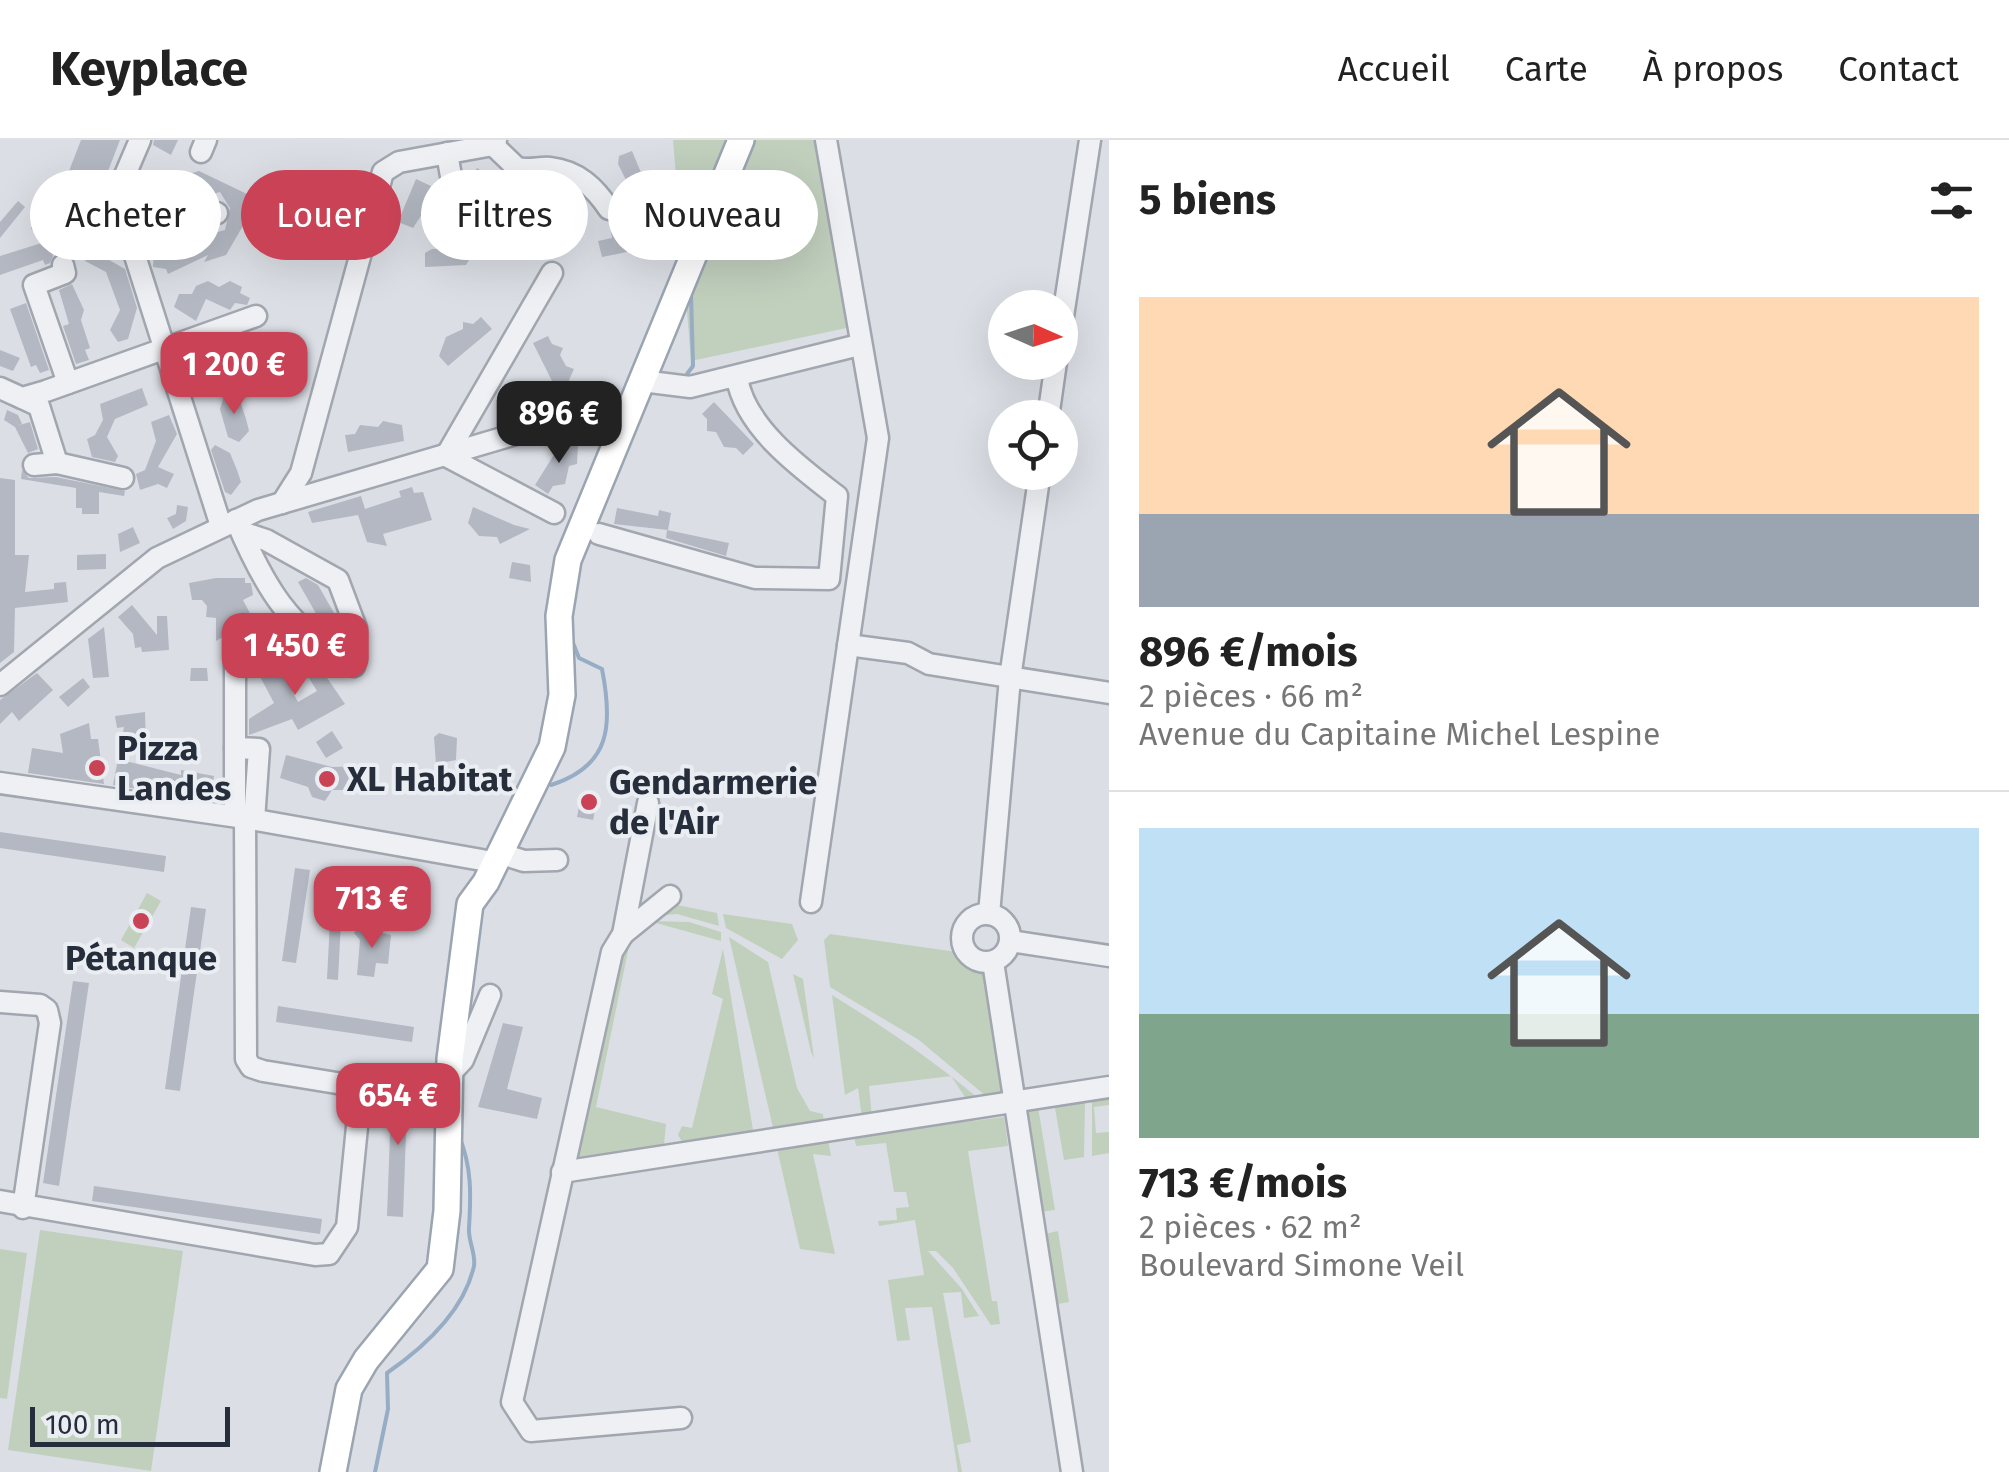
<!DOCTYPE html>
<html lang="fr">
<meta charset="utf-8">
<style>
body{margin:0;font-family:"Fira Sans",sans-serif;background:#f6f6f6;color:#222;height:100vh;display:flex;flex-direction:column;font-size:38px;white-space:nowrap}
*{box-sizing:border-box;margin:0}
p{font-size:32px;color:#767676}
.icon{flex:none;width:55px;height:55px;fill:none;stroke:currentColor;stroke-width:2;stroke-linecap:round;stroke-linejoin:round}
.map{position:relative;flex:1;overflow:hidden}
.side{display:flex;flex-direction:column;background:#fff;width:900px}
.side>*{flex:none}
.guide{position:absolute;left:30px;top:30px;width:928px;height:90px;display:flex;gap:20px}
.needle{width:65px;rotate:93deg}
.fabs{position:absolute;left:988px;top:150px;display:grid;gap:20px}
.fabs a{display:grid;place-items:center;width:90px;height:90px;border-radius:50%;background:#fff;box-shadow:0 10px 40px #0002;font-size:50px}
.scale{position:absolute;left:30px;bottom:25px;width:200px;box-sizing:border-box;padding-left:10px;border:5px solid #262d3b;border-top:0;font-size:28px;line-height:35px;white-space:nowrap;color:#262d3b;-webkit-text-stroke:8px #eaeef3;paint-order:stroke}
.price{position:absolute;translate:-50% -85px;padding:0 22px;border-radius:20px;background:#c94255;color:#fff;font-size:32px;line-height:65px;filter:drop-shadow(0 2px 5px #0008)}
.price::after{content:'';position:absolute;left:50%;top:60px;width:30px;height:22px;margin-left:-15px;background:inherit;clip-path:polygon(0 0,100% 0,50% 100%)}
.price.active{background:#222;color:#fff}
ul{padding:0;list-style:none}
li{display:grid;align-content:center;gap:20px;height:530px;padding:0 30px}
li+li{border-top:2px solid #e0e0e0}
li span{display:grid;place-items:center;height:310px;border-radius:0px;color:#555}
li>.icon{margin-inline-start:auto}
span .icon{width:180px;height:180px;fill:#fffc;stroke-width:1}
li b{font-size:42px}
h2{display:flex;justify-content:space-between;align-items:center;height:120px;padding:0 30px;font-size:42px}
.pill{padding:0 35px;border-radius:45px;background:#fff;box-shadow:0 10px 40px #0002;font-size:35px;line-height:90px}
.pill.active{background:#c94255;color:#fff}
header{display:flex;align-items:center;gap:60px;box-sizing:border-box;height:140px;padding:0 50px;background:#fff;border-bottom:2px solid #e0e0e0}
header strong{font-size:48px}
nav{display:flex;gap:55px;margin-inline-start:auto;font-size:35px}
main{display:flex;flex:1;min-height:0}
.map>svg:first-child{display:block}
</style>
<header>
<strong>Keyplace</strong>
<nav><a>Accueil</a><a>Carte</a><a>À propos</a><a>Contact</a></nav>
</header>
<main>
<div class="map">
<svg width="1109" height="1332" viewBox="0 0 1109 1332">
<rect width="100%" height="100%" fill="#dbdfe5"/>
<!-- green -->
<g fill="#c1cfbd">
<path d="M673,0H824L851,187L691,221Z"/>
<path d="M147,753L161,761L134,808L121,800Z"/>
<path d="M672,764L717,773L719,786L677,774L654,776Z"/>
<path d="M723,774L792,784L798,800L782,819L726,788Z"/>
<path d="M649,781L689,782L721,792V801Z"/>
<path d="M830,794L957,812L985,832L1004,960L993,962L919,900L830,847L824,800Z"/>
<path d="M729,797L768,822L797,948L810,971L823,974L824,985L774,992Z"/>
<path d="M629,806L596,967L666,984L664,1005L573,1022L621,811Z"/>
<path d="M723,809L754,996L684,1005L678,995L682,986L692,988L723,859L712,854Z"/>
<path d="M793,834L803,839L814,918L811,912Z"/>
<path d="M832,855C886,888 937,923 985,964L971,966L951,936L869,946L872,978L862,979L858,948L845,955Z"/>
<path d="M1109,954V965L1094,967L1096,993L1109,992V1013L1092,1016V957Z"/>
<path d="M1085,959L1084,1017L1064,1020L1055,968L1058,963Z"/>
<path d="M1038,967L1055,1070L1038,1072L1023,970Z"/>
<path d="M1004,977L1008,1006L968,1011L992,1161H997L1000,1184L991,1185L953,1128L936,1111H928L962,1149L979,1176L964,1178L961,1152L943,1153L971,1302L957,1305L962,1332H958L932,1167L905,1168L910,1200L897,1201L888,1140L924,1135L915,1080L879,1086L878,1081L897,1080L896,1068L909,1067L906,1052H894L886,1003L856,1006L854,996Z"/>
<path d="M828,1000L831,1016L813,1014L835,1114L800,1109L776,1004Z"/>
<path d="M40,1090L183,1111L151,1331L8,1310Z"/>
<path d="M1058,1091L1069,1162L1052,1165L1041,1095Z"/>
<path d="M0,1109L27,1113L7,1259L0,1258Z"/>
</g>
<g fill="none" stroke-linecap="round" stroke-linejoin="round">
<!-- stream -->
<g stroke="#97adc5" stroke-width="4">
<path d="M687,234L693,226L691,153"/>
<path d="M551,645C611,626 613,585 602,529L579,518L571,498"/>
<path d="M375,1332L388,1269L387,1233C423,1208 464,1171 474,1126C476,1114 468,1101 469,1088C471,1055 472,1027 459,996"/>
</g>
</g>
<!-- building -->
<g fill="#b3b8c2">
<path d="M81,0H120L98,57L81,53L76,61L65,58L64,44Z"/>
<path d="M154,0H178L171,15L153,5Z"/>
<path d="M632,11L650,54L636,60L618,24L619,16Z"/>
<path d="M477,28L519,56L511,69L503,65L501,69L473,50L476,47L468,42Z"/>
<path d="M199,31L247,54L251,72L226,115L204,122L208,115L168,134L166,129L153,127L154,111L173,105L176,114L205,104L203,96L225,90L230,68L220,52L192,60L190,50L160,61L163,70L142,76L133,66L141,50L186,40L185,35Z"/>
<path d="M416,39L431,46L425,60L430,62L413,88L398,82Z"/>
<path d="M566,52L570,65L577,63L582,81L575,83L578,97L563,101L550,65L551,56Z"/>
<path d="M18,61L25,67L0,98V82Z"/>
<path d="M276,67L278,108L267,109L264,68Z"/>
<path d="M36,72L47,75L42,93L71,89L104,106L109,120L125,129L137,168L128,199L118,202L110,190L120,170L106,132L85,121L88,115L69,105L66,109L31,89Z"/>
<path d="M629,87L630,95L644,92L647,108L602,117L598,101L612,98L611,91Z"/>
<path d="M506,93L515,104L497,119L488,108Z"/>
<path d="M48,101L53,116L50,123L45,125L43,120L0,135V116Z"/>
<path d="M464,108L475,110L466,125L425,127V113L432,109Z"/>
<path d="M208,141L219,147L230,141L242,147L240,153L250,158L247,165L235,163L230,170L206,159L196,181L174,167L179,154H192L196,146Z"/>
<path d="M72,144L84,170L81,180L90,208L85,210L89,220L76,224L63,186L69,184L59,150Z"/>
<path d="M26,163L49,230L40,233L36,225L31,227L10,169Z"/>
<path d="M481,177L492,189L448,226L439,216L446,197L463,189V182L473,184Z"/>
<path d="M250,193L256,210L250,222L198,238L187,233L182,217L200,211L221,221L233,199Z"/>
<path d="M548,196L552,204L563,208L560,215L566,226L574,229L569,240L574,248L559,255L533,203Z"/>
<path d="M0,210L20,218L13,231L0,226Z"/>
<path d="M142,248L148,265L115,279L107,297L118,316L115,322L92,317L87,299L95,295L103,280L100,264Z"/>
<path d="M225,253L238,255L246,279L249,291L239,302L228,297L220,269Z"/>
<path d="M714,262L754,304L743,315L736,308L724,307L716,292L707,291V279L702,274Z"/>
<path d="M7,270L18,275L22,284L16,286L30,282L38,309L28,313L15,287L4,280Z"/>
<path d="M169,275L177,294L158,327L174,334L167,348L158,344L140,350L136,334L145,330L156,301L151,282Z"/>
<path d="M383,281L402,285L404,301L348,312L345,295L355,294L360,285L378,287Z"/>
<path d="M565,297L578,305L577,324L569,326L565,344L553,346L548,354L535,345Z"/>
<path d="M215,305L230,313L237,330L241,342L231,355L225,352L211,310Z"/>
<path d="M22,330L29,338L56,337L125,351L124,356L99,352V374H82V368H76V348L21,339Z"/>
<path d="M0,338L15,340V415H29L25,452L54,449V443L66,442L68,462L15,468L14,512L0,523Z"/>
<path d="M412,347L414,353L423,352L432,380L383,394L387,406L367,402L358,375L312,383L308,372L361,356L365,369L401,357L399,351Z"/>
<path d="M177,365L188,367L186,381L173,389L167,378L176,374Z"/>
<path d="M473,367L514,385L530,389L500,404L497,397L479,396L468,383Z"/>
<path d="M617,368L658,376L659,370L671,373L668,390L614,384Z"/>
<path d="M133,387L140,403L120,412L118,394Z"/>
<path d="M667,390L729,403L726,416L666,398Z"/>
<path d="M106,414V429L77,430V415Z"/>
<path d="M512,422L530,425L531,442L509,438Z"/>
<path d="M216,438H245V443H251L253,455L243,460L253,479V494L234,490L216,501V478L206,477L207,466L202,460H192L189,443Z"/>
<path d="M306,438L318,445L338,480L342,494L335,498L326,491L298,442Z"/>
<path d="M132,465L157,495V476H167L169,510L142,512L141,507L135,508L133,494L118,477Z"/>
<path d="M104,487L109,537L93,538L88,499Z"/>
<path d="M310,513L345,564L298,590L292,579L249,595V579L274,563L256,529L276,521L298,562L317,551L298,520Z"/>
<path d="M191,528H207L208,541H190Z"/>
<path d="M37,533L53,550L19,581L12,572L0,584V560Z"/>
<path d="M83,538L90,547L68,567L59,557Z"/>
<path d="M145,572L146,608L120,607L124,587L117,588L115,576Z"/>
<path d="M89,583L91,599H98L104,644L28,633L32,608L63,613L60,594Z"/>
<path d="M332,591L343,608L326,618L316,602Z"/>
<path d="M439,593L457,598L456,620L436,624L434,597Z"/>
<path d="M286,615L332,627L363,626L361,650H332L325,661L312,657L308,647L280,638Z"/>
<path d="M118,619L181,635V630L214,636L210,659L138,643L137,649L113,645Z"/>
<path d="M582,652L598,656L593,680L577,677Z"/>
<path d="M0,692L166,716L164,732L0,708Z"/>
<path d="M295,728L310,730L296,823L282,821Z"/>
<path d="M191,767L206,769L180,951L165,949Z"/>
<path d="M330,781H341L338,840L327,839Z"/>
<path d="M358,787L391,795L388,824L376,823L374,837L357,835L360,800L354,793Z"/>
<path d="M73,841L89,843L59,1046L43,1043Z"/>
<path d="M278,866L414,887L412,902L276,882Z"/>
<path d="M503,883L523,887L507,949L542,958L537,979L478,967Z"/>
<path d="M392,938L408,939L403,1077L387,1076Z"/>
<path d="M94,1046L322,1079L320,1094L92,1061Z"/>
</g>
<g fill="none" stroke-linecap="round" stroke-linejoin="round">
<!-- minor casing -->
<g stroke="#a1a6af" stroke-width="25">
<g id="minor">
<path d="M140,0L116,56L221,386"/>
<path d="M493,5L517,28C529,31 539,27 550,28C578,31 595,48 609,69"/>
<path d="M201,12L206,0"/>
<path d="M447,13L457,71L477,80"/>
<path d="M449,91L457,71"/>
<path d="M128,100L217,73"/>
<path d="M63,125L65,133L34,145L68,243"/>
<path d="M552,133L446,316L554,373"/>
<path d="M1060,196L1090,0"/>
<path d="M642,241L690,247L855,206"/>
<path d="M0,248L22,258L46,251L256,176"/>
<path d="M22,258L39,266L57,323L34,325"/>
<path d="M1048,278L1056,222"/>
<path d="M57,323L123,338"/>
<path d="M282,363L301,333L383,32L399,22L493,5L496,0"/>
<path d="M236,380C264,446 289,490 354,526L356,488L338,440L266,400L242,392"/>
<path d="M599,394L755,438L829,439L837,356C799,327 745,287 737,238"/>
<path d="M848,505L908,513L929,524L1109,553"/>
<path d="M0,545L157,418L258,370L560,281"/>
<path d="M235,608L259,609L254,680"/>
<path d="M0,643L245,678L493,722"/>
<path d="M648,663L623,794L612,812L512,1262L531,1291L681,1278"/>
<path d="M235,676V504"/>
<path d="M499,713L524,721L557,720"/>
<path d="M811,762L878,298L826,0"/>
<circle cx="986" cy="798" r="24"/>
<path d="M989,774L1010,538L1040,332"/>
<path d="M623,794L670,756"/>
<path d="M1010,801L1109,816"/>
<path d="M993,822L1072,1332"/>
<path d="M0,862L40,865L47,870L50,883L23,1068"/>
<path d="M449,935L463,920L490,855"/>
<path d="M562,1032L1109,947"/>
<path d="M0,1061L315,1115L329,1114L347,1087L361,947L263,931L251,927L246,919L245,678"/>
</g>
</g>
<!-- major casing -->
<g stroke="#9ba4b1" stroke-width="30">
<path id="major" d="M333,1332L349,1249L366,1220L440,1129L447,1071L450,919L470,764L486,742L552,607L562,555L559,476L568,420L741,0"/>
</g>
<!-- minor -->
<use href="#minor" stroke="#eef0f4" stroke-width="20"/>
<!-- major -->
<use href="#major" stroke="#fff" stroke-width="25"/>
</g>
<!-- markers -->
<g fill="#c94255" stroke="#eaeef3" stroke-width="4">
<circle cx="97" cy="628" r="10"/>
<circle cx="327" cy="639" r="10"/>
<circle cx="589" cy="662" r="10"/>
<circle cx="141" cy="781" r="10"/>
</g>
<g text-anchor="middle" stroke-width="8" stroke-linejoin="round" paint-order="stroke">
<!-- poi labels -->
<g font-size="35" font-weight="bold" fill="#262d3b" stroke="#eaeef3" text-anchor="start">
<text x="117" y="620">Pizza<tspan x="117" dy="40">Landes</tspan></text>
<text x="347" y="651">XL Habitat</text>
<text x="609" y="654">Gendarmerie<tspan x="609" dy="40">de l'Air</tspan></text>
<text x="141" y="830" text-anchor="middle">Pétanque</text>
</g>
</g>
</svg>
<div class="fabs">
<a><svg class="needle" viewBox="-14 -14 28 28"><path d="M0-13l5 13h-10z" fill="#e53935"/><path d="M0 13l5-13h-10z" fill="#767676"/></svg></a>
<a><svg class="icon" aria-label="locate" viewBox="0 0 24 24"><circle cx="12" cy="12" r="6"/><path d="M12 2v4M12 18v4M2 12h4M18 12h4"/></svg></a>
</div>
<div class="scale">100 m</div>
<b class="price" style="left:234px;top:277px">1 200 €</b>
<b class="price active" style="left:559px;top:326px">896 €</b>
<b class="price" style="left:295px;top:558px">1 450 €</b>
<b class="price" style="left:372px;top:811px">713 €</b>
<b class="price" style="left:398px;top:1008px">654 €</b>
<div class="guide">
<a class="pill">Acheter</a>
<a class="pill active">Louer</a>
<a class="pill">Filtres</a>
<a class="pill">Nouveau</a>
</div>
</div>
<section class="side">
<h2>5 biens<svg class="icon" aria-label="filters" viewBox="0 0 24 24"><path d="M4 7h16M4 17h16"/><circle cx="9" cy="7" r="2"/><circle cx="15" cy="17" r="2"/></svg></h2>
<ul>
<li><span style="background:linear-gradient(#ffd9b3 70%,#9aa5b1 0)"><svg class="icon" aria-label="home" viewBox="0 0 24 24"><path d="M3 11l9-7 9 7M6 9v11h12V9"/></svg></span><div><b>896 €/mois</b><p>2 pièces · 66 m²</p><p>Avenue du Capitaine Michel Lespine</p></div></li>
<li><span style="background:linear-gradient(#bfe0f5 60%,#7fa58c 0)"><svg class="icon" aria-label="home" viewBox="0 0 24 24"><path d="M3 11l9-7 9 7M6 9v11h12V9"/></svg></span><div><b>713 €/mois</b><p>2 pièces · 62 m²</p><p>Boulevard Simone Veil</p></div></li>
</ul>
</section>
</main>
